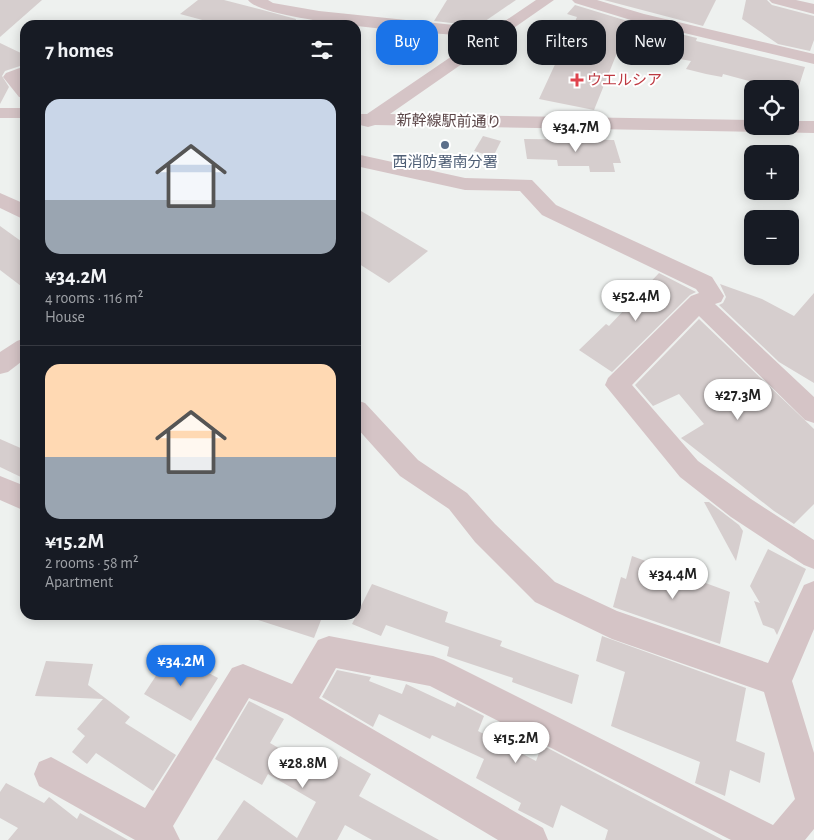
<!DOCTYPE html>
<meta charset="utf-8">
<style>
body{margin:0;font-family:"Alegreya Sans","Noto Sans JP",sans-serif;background:#242831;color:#f1f3f6;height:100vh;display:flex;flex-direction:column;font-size:19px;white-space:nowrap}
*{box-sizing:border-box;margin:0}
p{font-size:16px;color:#9ea1a6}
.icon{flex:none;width:28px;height:28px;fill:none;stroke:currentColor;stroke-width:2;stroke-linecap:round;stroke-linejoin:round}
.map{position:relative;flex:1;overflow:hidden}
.drawer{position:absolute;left:20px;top:20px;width:341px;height:600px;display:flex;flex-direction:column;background:#171b24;border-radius:15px;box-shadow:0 2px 12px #0003}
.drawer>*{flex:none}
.hud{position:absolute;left:376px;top:20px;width:362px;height:45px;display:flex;gap:10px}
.tools{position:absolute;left:744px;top:80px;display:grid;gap:10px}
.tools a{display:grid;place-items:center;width:55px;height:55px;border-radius:10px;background:#171b24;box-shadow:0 2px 12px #0003;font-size:25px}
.price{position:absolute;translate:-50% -42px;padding:0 11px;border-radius:18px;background:#fff;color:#222;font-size:16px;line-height:32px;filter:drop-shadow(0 1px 2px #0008)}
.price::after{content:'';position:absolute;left:50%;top:30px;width:15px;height:11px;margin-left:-8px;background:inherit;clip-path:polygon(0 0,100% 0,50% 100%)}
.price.on{background:#1a73e8;color:#fff}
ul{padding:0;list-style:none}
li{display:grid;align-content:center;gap:10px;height:265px;padding:0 25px}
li+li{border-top:1px solid #363941}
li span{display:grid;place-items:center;height:155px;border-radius:15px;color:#555}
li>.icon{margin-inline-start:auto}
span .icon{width:90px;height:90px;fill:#fffc;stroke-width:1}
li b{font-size:21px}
h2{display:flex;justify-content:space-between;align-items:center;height:60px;padding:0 25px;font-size:21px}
.chip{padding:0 18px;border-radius:15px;background:#171b24;box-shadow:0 2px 12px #0003;font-size:18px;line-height:45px}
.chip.on{background:#1a73e8;color:#fff}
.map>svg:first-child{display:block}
</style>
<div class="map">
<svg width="814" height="840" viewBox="0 0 814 840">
<rect width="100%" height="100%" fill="#eef1ef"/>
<!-- building -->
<g fill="#d6cece">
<path d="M0,0H42L0,37Z"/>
<path d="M198,0H224L259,9L296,19L295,25H221L180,14Z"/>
<path d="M447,0H516L478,26L434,21Z"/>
<path d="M604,0H716L703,26Z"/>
<path d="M746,0H767L772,5L814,16V40L810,51L778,44L742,19Z"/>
<path d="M575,5L634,23L697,38L696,41L805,67L798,89H779L723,74L722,77L706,74L686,69L691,61L619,48L594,110L539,99L577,17L567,14Z"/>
<path d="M0,43L25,55L20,66L5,71L2,76L9,87L0,104Z"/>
<path d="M483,136L501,141L493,157L474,151Z"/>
<path d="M524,139L614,140L621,163H613L615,172H590L589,166H558L557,160L527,159Z"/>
<path d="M356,208L428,251L389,283L356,262Z"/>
<path d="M0,226L25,244V289L0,270Z"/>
<path d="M659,273L696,292L690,295L612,372L579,350L606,324L609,326Z"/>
<path d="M720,284L762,299L794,316L814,293V383L779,362L719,305L723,303L726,297Z"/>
<path d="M699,319L814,429V504L794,524L774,511L681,438L704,424L679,394L653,406L635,385Z"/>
<path d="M0,439L25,450V479L0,467Z"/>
<path d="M704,502H709L739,525L743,531L736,561Z"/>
<path d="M768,549L806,569L777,635L774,629L763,625L754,601L760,603L750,586Z"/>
<path d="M632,556L730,592L720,644L613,607L621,577L626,579Z"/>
<path d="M372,584L448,612L445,622L502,641L500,646L579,675L572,704L512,682L513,678L447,656L449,647L386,625L381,636L352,624Z"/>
<path d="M256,615H323L314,638L255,619Z"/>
<path d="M602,636L746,688L736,741L765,753L760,783L730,770L725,796L695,783L700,762L611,726L625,672L596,661Z"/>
<path d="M171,653L218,678L191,721L144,694Z"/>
<path d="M46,661L93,664L88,685L130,717L125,723L176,755L153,791L96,753L87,764L72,752L85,736L77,729L103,699L35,696Z"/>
<path d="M337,670L371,677L369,681L402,694L406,684L455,707L457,702L484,716L478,731L536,761L542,745L723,840H605L608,830L561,805L553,828L518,810L521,803L476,778L484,759L432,735L430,739L379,714L373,727L322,697Z"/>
<path d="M249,701L284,719L270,743L329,777L340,756L371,774L359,796L439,840H372L345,825L337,840H217L244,800L297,838L316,802L268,774L262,785L215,759Z"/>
<path d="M6,783L44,803L49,797L77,819L80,813L128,840H8L18,828L0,818V792Z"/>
</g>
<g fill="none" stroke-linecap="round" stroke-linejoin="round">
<!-- minor -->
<g fill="#d5c4c6" fill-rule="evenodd">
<path d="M248,0H268L273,3L319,11L493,29L536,0H554L390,114L752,120V126H790V121H814V133L375,125L368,127L356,124V114H367L480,37C445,34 264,23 248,0Z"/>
<path d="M572,0H597L644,14L814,54V64L634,21L575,3Z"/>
<path d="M769,0H796L814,4V14L772,3Z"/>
<path d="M25,66V77L22,79L25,82V98L19,97L3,77L6,73Z"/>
<rect x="0" y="108" width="25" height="10"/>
<path d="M356,154L465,178L532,180L556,205L712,277L724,296L721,302L715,304L814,397V423L805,420L699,316L632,385L698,461L751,499L814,540V569L804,565L731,517L680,477L605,385L608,378L691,296L699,293L696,289L542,215L520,191L465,190L356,166Z"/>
<path d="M0,193L25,204V220L0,208Z"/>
<path d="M25,338V359L8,372L0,374V352L17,341Z"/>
<path d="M356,400L365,403L418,460L467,493L495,524L555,582L617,611L768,663L804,585L814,581V629L792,681L814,753V829L805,840H731L430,686L336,668L319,698L543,828L548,840H498L287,714L249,698L173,826L180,840H135L39,786L34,774L39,762L51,757L145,808L232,668L243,664L292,684L318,640L329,636L433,656L444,660L773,825L795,799L764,692L612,639L535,602L475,542L449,509L400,476L356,427Z"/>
<path d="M0,476L25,486V511L0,500Z"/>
</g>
</g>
<!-- markers -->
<path fill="#e0444e" stroke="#fff" stroke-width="2" d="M574.5 72.5h5v5h5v5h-5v5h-5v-5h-5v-5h5z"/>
<circle fill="#5c6f8a" stroke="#fff" stroke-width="2" cx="445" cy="145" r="5"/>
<g text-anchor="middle" stroke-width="4" stroke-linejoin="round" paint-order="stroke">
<!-- far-health labels -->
<g font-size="15" fill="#be3a42" stroke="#fff" text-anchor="start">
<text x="587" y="85">ウエルシア</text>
</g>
<!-- far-street labels -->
<g font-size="15" fill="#5b4648" stroke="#fff">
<text transform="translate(449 121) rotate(1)" y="5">新幹線駅前通り</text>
</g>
<!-- far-service labels -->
<g font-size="15" fill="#4e5e75" stroke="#fff">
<text x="445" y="167">西消防署南分署</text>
</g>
</g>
</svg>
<div class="tools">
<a><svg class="icon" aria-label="locate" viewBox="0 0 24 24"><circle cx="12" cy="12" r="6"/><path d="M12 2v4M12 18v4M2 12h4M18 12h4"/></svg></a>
<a>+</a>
<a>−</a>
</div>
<b class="price" style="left:576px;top:153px">¥34.7M</b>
<b class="price" style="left:636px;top:322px">¥52.4M</b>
<b class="price" style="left:738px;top:421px">¥27.3M</b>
<b class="price" style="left:673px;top:600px">¥34.4M</b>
<b class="price on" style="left:181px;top:687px">¥34.2M</b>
<b class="price" style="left:516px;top:764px">¥15.2M</b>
<b class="price" style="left:303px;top:789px">¥28.8M</b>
<div class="hud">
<a class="chip on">Buy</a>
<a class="chip">Rent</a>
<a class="chip">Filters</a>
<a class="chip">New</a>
</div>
<section class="drawer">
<h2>7 homes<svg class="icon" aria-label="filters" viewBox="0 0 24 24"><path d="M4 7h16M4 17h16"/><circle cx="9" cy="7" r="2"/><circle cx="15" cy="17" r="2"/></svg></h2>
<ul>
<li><span style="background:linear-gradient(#c9d6e8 65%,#9aa5b1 0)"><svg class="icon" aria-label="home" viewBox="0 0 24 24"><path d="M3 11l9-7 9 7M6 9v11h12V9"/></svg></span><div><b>¥34.2M</b><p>4 rooms · 116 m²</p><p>House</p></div></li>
<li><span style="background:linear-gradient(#ffd9b3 60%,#9aa5b1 0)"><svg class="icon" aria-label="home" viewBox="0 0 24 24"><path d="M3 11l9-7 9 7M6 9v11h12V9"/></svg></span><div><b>¥15.2M</b><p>2 rooms · 58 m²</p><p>Apartment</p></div></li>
</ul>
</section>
</div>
